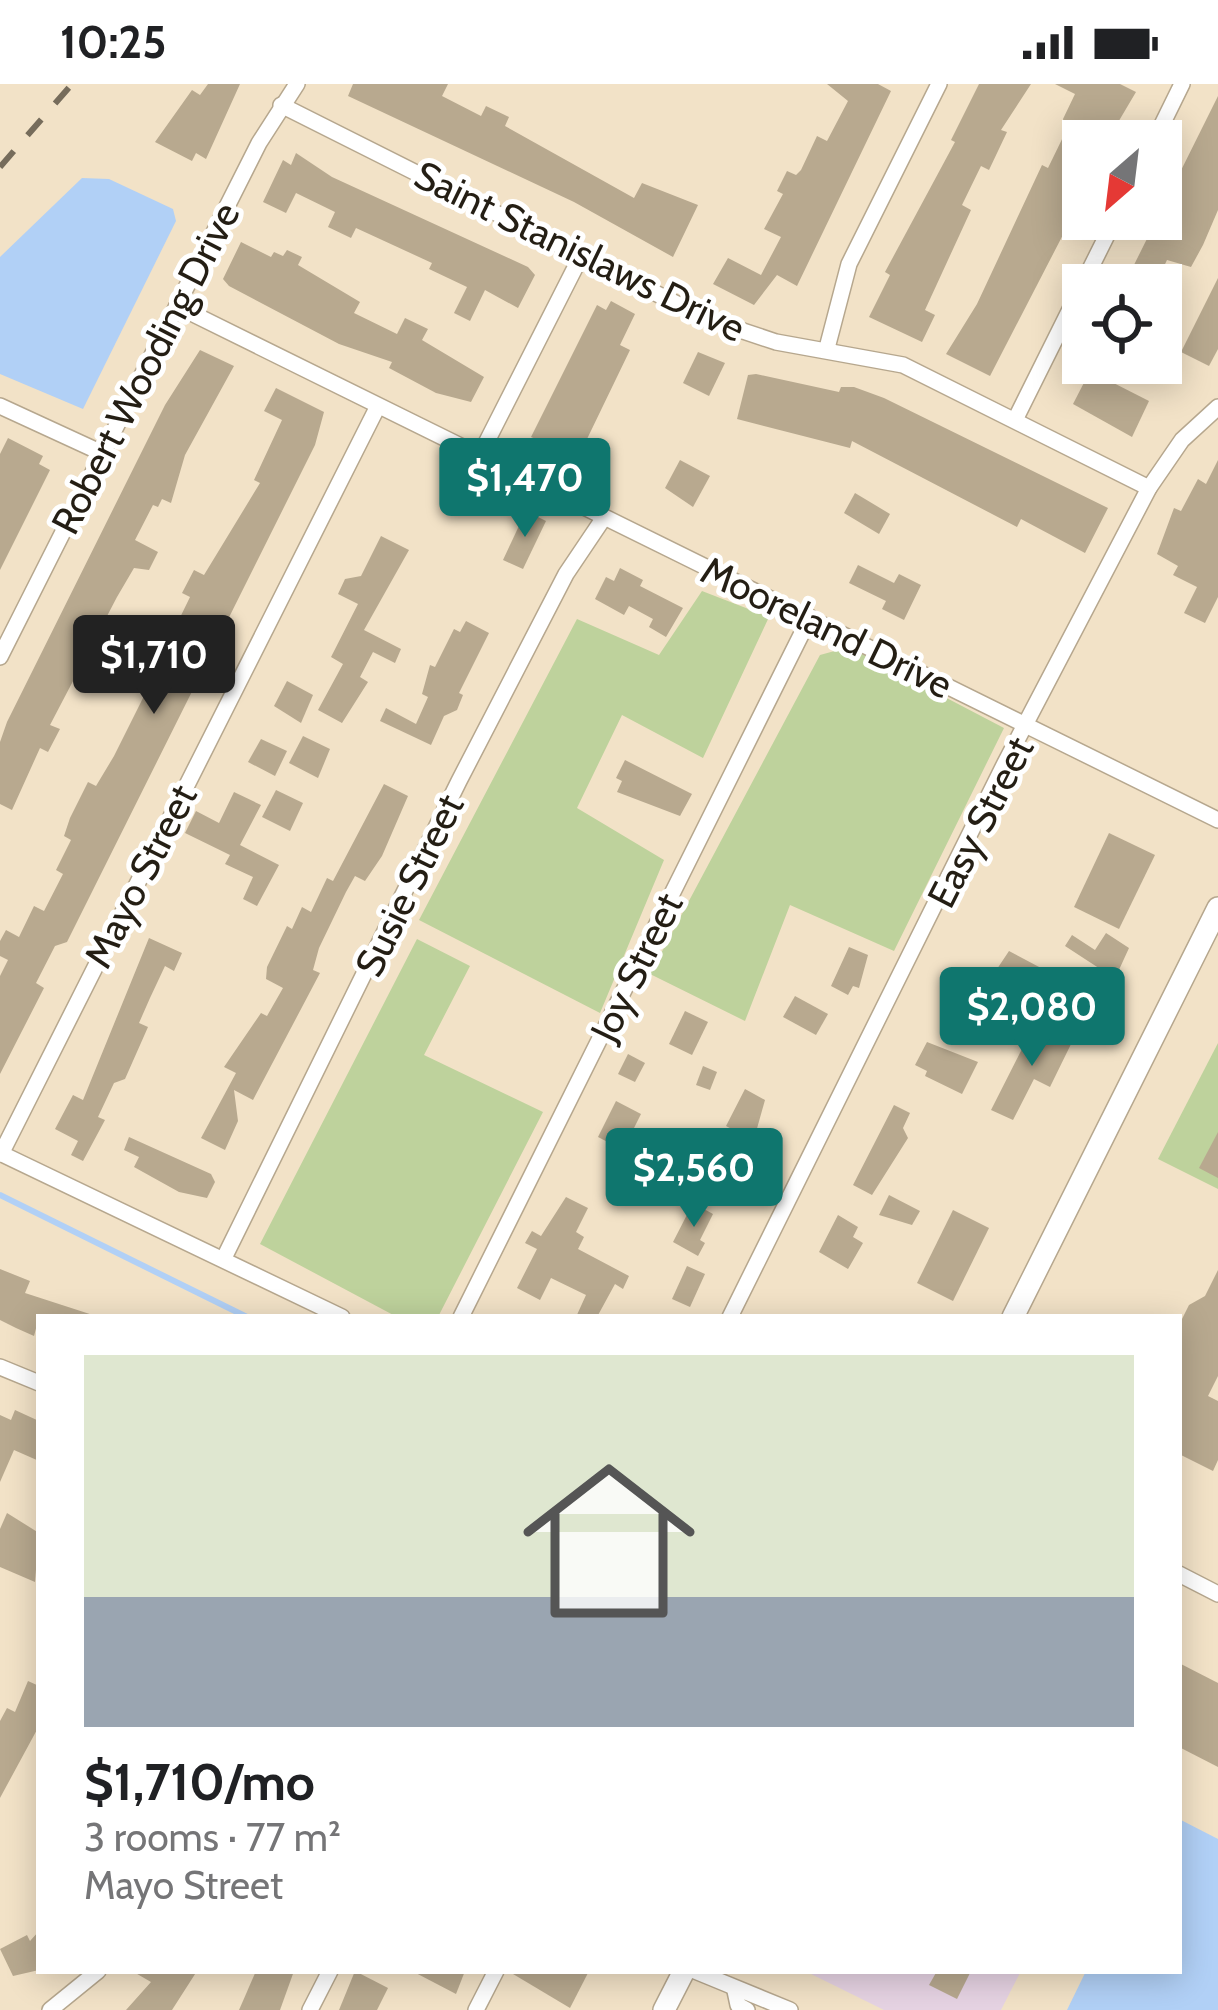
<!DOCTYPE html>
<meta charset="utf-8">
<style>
body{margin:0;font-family:Cabin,sans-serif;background:#f2f2f2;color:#202124;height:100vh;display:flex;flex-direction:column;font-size:45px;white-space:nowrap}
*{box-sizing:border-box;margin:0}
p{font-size:39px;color:#757577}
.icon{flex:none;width:66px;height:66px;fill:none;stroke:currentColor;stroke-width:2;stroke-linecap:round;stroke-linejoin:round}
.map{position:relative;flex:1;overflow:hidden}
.panel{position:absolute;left:36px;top:1230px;width:1146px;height:660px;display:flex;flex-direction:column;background:#fff;border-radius:0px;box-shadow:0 6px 30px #0003}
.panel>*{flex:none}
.needle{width:78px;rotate:208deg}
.tools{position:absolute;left:1062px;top:36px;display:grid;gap:24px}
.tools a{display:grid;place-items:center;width:120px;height:120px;border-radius:0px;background:#fff;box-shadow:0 6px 30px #0003;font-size:60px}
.price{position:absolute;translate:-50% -102px;padding:0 27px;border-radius:12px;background:#0f766e;color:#fff;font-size:39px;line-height:78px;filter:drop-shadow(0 3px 6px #0008)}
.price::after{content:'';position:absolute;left:50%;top:72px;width:36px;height:27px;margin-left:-18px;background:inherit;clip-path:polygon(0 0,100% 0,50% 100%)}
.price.on{background:#222;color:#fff}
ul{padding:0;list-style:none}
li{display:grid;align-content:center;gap:24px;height:636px;padding:0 48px}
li+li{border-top:3px solid #e0e0e0}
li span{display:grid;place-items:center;height:372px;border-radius:0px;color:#555}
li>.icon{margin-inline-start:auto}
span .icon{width:216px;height:216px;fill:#fffc;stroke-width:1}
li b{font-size:51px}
.status{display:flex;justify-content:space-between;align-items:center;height:84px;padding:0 60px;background:#fff;direction:ltr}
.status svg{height:33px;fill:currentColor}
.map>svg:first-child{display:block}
</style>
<div class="status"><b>10:25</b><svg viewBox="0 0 49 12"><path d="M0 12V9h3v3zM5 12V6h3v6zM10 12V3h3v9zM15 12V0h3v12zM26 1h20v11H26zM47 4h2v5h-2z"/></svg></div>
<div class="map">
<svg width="1218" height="1926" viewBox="0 0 1218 1926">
<rect width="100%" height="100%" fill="#f2e2c7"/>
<!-- commercial -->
<path fill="#e6d3e3" d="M805,1887H1021L1001,1926H884Z"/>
<!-- green -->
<g fill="#bed29c">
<path d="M702,507L769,533L703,674L622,631L577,724L664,776L600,929L419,836L577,535L659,571Z"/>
<path d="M849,563L1004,644L894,867L790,821L745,937L650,890L820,571Z"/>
<path d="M417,855L470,882L424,971L543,1028L438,1233H397L260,1160Z"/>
<path d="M1218,959V1105L1158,1075Z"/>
</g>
<!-- water -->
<g fill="#b1d0f6">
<path d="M82,94L109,95L173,125L176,137L83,325L0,290V173Z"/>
<path d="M1179,1735L1218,1755V1926H1067L1086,1887H1179Z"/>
</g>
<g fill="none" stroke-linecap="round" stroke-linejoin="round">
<!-- stream -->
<path stroke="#b1d0f6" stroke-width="6" d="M0,1111L247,1233"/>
</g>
<!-- building -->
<g fill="#b8a98f">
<path d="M208,0H240L206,75L196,69L192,77L155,58L192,6L200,11Z"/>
<path d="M353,0H448L442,12L481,32L486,22L509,33L505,42L634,114L642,99L698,121L673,173L574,118L348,12Z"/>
<path d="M827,0H878L891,7L797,202L777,191L754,221L713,200L728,174L761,191L781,153L764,145L783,110L777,107L787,87L796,91L801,86L817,52L827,57L848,17Z"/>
<path d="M979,0H1031L1001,46L1007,48L989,86L981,82L962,121L971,126L925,226L935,231L922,258L869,233L890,191L885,188L955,58L951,56Z"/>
<path d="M1055,0H1120L1136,8L1107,57H1083L1082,114L990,292L946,270L977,220L1042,81L1048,84L1066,47L1063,35L1075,10Z"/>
<path d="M1218,12V126L1203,161L1191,183L1167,176L1155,201H1124Z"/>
<path d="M296,69L332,93L528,183L535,191L518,224L485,206L470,237L454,229L467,203L429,185L432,179L356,144L351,154L328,143L335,128L296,109L286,129L263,118L283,76L291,81Z"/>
<path d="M241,158L271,173L274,168L283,172L287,166L302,173L298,181L360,218L354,229L397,250L405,234L428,245L422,256L484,293L471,318L436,309L389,284L392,278L339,260L229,202L223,195Z"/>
<path d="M1218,194V265L1209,282L1181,268Z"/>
<path d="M611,217L635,230L620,261L630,266L573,384L536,364L540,357L531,353L597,221L606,226Z"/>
<path d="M200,266L234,282L185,371L171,419L162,415L158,423L153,421L135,456L158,468L149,486L134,484L117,513L50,641L60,645L48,668L40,664L12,726L0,720V658L7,638L165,321Z"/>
<path d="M698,268L725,279L709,312L683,299Z"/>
<path d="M1090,287L1149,317L1132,353L1073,320Z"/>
<path d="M756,290L839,308L841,303H854L884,314L1108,424L1085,469L1021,435L1017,443L852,357L850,364L737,335L748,291Z"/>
<path d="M276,304L324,328L315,361L67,858L55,862L36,899L44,904L0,990V892L8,876L0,872V857L6,846L19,853L34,822L44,827L63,790L56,786L71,756L64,752L70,734L88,698L96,702L114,672L163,574L153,569L164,546L172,550L190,513L182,509L194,486L204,491L260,399L254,396L282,336L264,327Z"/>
<path d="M8,354L43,372L39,380L50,386L0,486V370Z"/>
<path d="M680,376L710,392L693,423L665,404Z"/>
<path d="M1218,376V513L1205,539L1184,529L1197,503L1173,491L1178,482L1157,470L1174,424L1181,427L1198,395L1206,400Z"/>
<path d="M855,409L890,430L879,450L844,429Z"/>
<path d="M526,427L546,437L523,485L503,476Z"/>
<path d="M381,452L409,466L364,546L401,565L395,579L373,568L360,593L368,598L342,639L318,626L343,580L331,573L358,520L338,510L345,495L361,492Z"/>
<path d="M858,481L894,499L899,490L921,501L904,536L882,525L886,517L849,499Z"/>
<path d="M620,484L643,496L640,502L683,524L666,553L649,543L653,535L629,522L624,531L595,515L606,493L614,497Z"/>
<path d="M466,537L489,549L459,609L463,611L457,626L444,632L431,661L380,637L386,624L416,640L428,613L422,610L430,581L435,583L454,545L460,548Z"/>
<path d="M287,597L313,611L301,639L274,622Z"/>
<path d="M303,652L330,665L318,694L289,679Z"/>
<path d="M261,655L287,667L275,692L248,678Z"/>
<path d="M625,676L692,710L680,732L617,708L622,697L616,694Z"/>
<path d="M384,700L408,712L382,772L365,797L355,792L346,808L319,864L313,886L320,889L253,1016L234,1006L238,1037L225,1066L201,1054L236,989L224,983L261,929L267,932L283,904L266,895L267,883L287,842L292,845L302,823L311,828L327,794L333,797Z"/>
<path d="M276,706L303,719L290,747L262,733Z"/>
<path d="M234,708L261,721L240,761L279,781L257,822L243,815L253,793L225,780L230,771L185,749L196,727L219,739Z"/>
<path d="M1109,749L1155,771L1119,845L1074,823Z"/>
<path d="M1106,849L1129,864L1118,888L1111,892L1065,862L1072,851L1095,866Z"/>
<path d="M149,854L182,869L174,887L165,882L150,914L139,939L148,943L125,995L114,999L98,1033L105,1036L83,1077L71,1071L78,1057L55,1045L73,1011L83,1016Z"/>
<path d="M849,863L868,871L859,904L853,902L848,911L831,902Z"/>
<path d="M1009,867L1041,884L1002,955L986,947L1007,903L991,894Z"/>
<path d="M1047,883L1077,898L1070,911L1040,895Z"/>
<path d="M795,912L828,930L816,951L783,933Z"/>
<path d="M685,927L708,938L692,971L669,960Z"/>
<path d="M1041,940L1073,956L1050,1003L1034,995L1013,1036L991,1026L1026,957L1031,959Z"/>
<path d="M927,958L978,978L962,1010L925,992L927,987L915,981Z"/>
<path d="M628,970L645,979L635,998L618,990Z"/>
<path d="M703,982L717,988L710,1006L696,1001Z"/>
<path d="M745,1005L765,1016L756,1048L749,1045L745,1052L726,1042Z"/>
<path d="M616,1017L641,1030L623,1066L598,1053Z"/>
<path d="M894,1021L910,1029L903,1044L908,1054L872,1111L853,1101Z"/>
<path d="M1218,1048V1094L1199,1084Z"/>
<path d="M711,1051L728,1060L714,1086L697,1077Z"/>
<path d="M129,1053L211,1090L215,1098L207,1114L179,1108L134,1083L139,1073L124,1066Z"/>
<path d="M889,1111L920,1127L912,1141L879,1131Z"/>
<path d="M566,1113L588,1124L576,1148L584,1153L578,1165L629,1192L623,1205L615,1200L597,1233H576L586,1211L551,1194L540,1216L517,1204L537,1165L525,1159L532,1147L541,1152Z"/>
<path d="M693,1119L713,1130L700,1156L705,1159L698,1172L673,1158Z"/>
<path d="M953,1126L989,1144L953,1217L917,1199Z"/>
<path d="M838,1131L858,1143L853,1153L863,1159L848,1185L819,1168Z"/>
<path d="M687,1182L705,1190L690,1223L672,1215Z"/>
<path d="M0,1185L30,1197L25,1209L99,1233H39L34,1252L16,1244L0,1236Z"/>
<path d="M1218,1186V1292L1208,1312L1218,1317V1376L1213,1387L1179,1370V1241L1189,1221L1205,1212Z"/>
<path d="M15,1326L39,1337V1377L14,1366L0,1398V1331L11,1336Z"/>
<path d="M7,1429L39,1449L35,1498L0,1483V1445Z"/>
<path d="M1179,1579L1218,1599V1683L1179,1663Z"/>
<path d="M28,1597L39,1602V1642L0,1714V1637L7,1624L15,1628Z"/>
<path d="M39,1847V1886L13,1892L0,1865L27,1851L30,1857Z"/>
<path d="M132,1887H197L172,1926H126L151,1898Z"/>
<path d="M256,1887H294L280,1926H239Z"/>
<path d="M355,1887L388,1904L377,1926H339Z"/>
<path d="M412,1887H465L456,1910Z"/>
<path d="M508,1887H589L570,1924Z"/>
<path d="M937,1887H971L957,1915L929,1901Z"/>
</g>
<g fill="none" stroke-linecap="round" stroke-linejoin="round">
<!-- street casing -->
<g stroke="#b6a78e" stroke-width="18">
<g id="street">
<path d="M281,21L707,235L776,258L903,281L1149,404"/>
<path d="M1154,57L1182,0"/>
<path d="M177,222L1218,736"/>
<path d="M827,264L849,180L939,0"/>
<path d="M0,322L102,369"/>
<path d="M1015,336L1115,135"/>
<path d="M480,371L581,172"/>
<path d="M0,573L259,59L297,0"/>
<path d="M0,1069L342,1233"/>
<path d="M1,1070L378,322"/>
<path d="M224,1174L459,697L566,490L603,435"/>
<path d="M461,1233L810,533"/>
<path d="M730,1233L1005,679L1149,404L1182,356L1218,323"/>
<path d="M0,1283L39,1299"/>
<path d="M1179,1490L1218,1510"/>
<path d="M695,1887L790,1926"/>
<path d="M735,1907L738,1921L747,1926"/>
<path d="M50,1926L98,1887"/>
<path d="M310,1926L330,1887"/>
<path d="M476,1926L496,1887"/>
</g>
</g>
<!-- secondary casing -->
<g stroke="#b6a78e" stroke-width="24">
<g id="secondary">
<path d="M1013,1233L1218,824"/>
<path d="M664,1926L684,1887"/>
</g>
</g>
<!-- street -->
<use href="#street" stroke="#fff" stroke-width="15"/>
<!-- secondary -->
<use href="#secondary" stroke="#fff" stroke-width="21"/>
<!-- rail -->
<path stroke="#766c5b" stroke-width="6" stroke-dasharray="21 21" stroke-linecap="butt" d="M0,83L72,0"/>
</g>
<g text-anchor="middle" stroke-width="10" stroke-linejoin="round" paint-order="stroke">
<!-- street labels -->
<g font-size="39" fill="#241e14" stroke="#fff">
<text transform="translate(580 167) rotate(26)" y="14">Saint Stanislaws Drive</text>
<text transform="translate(145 284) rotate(-63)" y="14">Robert Wooding Drive</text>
<text transform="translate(827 543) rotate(26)" y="14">Mooreland Drive</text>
<text transform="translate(980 738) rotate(-63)" y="14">Easy Street</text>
<text transform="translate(140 792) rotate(-63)" y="14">Mayo Street</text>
<text transform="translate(409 801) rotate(-64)" y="14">Susie Street</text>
<text transform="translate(636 883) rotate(-64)" y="14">Joy Street</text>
</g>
</g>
</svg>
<div class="tools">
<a><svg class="needle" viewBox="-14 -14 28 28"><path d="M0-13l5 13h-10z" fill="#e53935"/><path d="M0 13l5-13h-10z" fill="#757577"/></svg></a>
<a><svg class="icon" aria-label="locate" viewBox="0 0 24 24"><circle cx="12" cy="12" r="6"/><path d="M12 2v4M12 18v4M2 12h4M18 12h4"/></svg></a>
</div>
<b class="price" style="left:525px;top:456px">$1,470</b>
<b class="price on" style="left:154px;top:633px">$1,710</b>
<b class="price" style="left:1032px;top:985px">$2,080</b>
<b class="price" style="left:694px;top:1146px">$2,560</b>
<section class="panel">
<ul>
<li><span style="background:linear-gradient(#dfe7d0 65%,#9aa5b1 0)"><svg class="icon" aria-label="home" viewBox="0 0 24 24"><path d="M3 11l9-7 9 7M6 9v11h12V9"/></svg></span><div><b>$1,710/mo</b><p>3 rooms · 77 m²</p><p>Mayo Street</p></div></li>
</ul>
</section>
</div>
